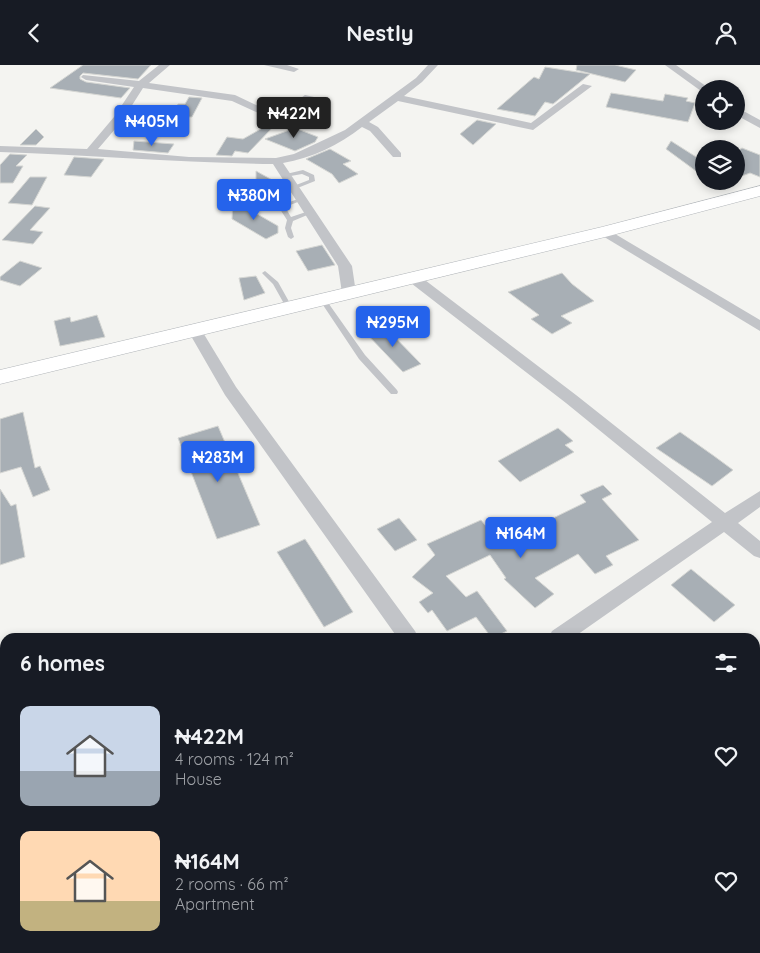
<!DOCTYPE html>
<meta charset="utf-8">
<style>
body{margin:0;font-family:Quicksand,sans-serif;background:#242831;color:#f1f3f6;height:100vh;display:flex;flex-direction:column;font-size:19px;white-space:nowrap}
*{box-sizing:border-box;margin:0}
p{font-size:16px;color:#9ea1a6}
.icon{flex:none;width:28px;height:28px;fill:none;stroke:currentColor;stroke-width:2;stroke-linecap:round;stroke-linejoin:round}
.map{position:relative;flex:1;overflow:hidden}
.drawer{position:absolute;left:0px;top:568px;width:760px;height:321px;display:flex;flex-direction:column;background:#171b24;border-radius:15px 15px 0 0;box-shadow:0 2px 8px #0003}
.drawer>*{flex:none}
.tools{position:absolute;left:695px;top:15px;display:grid;gap:10px}
.tools a{display:grid;place-items:center;width:50px;height:50px;border-radius:50%;background:#171b24;box-shadow:0 2px 8px #0003;font-size:25px}
.price{position:absolute;translate:-50% -42px;padding:0 11px;border-radius:5px;background:#2563eb;color:#fff;font-size:16px;line-height:32px;filter:drop-shadow(0 1px 2px #0008)}
.price::after{content:'';position:absolute;left:50%;top:30px;width:15px;height:11px;margin-left:-8px;background:inherit;clip-path:polygon(0 0,100% 0,50% 100%)}
.price.on{background:#222;color:#fff}
ul{padding:0;list-style:none}
li{display:flex;align-items:center;gap:15px;height:125px;padding:0 20px}
li span{display:grid;place-items:center;flex:none;width:140px;height:100px;border-radius:10px;color:#555}
li>.icon{margin-inline-start:auto}
span .icon{width:60px;height:60px;fill:#fffc;stroke-width:1}
li b{font-size:21px}
h2{display:flex;justify-content:space-between;align-items:center;height:60px;padding:0 20px;font-size:21px}
header{display:flex;justify-content:space-between;align-items:center;height:65px;padding:0 20px;background:#171b24;font-size:22px;font-weight:700}
.map>svg:first-child{display:block}
</style>
<header><svg class="icon" aria-label="back" viewBox="0 0 24 24"><path d="M15 5l-7 7 7 7"/></svg>Nestly<svg class="icon" aria-label="person" viewBox="0 0 24 24"><circle cx="12" cy="8" r="4"/><path d="M4 21q1-7 8-7t8 7"/></svg></header>
<div class="map">
<svg width="760" height="888" viewBox="0 0 760 888">
<rect width="100%" height="100%" fill="#f4f4f1"/>
<!-- building -->
<g fill="#a8afb5" stroke="#d5d6d3">
<path d="M83,0H151L138,14L83,8L80,11V14L86,17L130,23L121,33L50,23Z"/>
<path d="M577,0H615L636,5L625,17L576,5Z"/>
<path d="M545,2L590,9L553,39L545,37L535,51L497,44L534,12L539,14Z"/>
<path d="M611,28L663,36L665,29L688,33L686,36L695,38L688,57L606,42Z"/>
<path d="M189,32L202,33L192,52H172L178,39H185Z"/>
<path d="M477,55L496,59L473,80L460,69Z"/>
<path d="M273,57L275,60L248,88L235,86L232,91L216,90L227,72L243,74Z"/>
<path d="M295,63L318,72L315,77L295,86L265,74Z"/>
<path d="M36,64L44,72L36,80H20Z"/>
<path d="M134,76L174,79L168,88L133,85Z"/>
<path d="M671,76L704,97V104L696,106L666,84Z"/>
<path d="M742,83L760,90V112L750,108L736,113V87Z"/>
<path d="M330,84L351,96L343,99L358,109L339,118L332,109L306,94Z"/>
<path d="M10,89L27,90L16,101H23L13,118H0V100Z"/>
<path d="M74,92L102,94H104L91,112L64,110Z"/>
<path d="M256,106L274,116L275,138L256,139Z"/>
<path d="M30,112H47L32,140L8,138Z"/>
<path d="M233,135L278,161V168L266,174L232,154Z"/>
<path d="M35,141L50,143L30,165L43,167L33,179L2,175Z"/>
<path d="M322,180L335,200L308,206L296,186Z"/>
<path d="M20,196L42,203L20,221L0,215V212Z"/>
<path d="M562,208L572,219L594,236L561,251L572,258L552,269L531,254L539,250L508,227Z"/>
<path d="M256,211L265,228L244,235L239,213Z"/>
<path d="M97,250L105,272L60,281L54,256L70,252L71,257Z"/>
<path d="M383,260L421,299L403,307L365,267Z"/>
<path d="M23,347L35,403L40,401L50,425L33,432L21,402L0,408V354Z"/>
<path d="M218,361L260,460L217,474L178,373Z"/>
<path d="M558,363L573,376L565,380L574,387L520,417L498,396Z"/>
<path d="M680,367L714,391L733,405L712,421L656,383Z"/>
<path d="M603,420L612,429L602,434L639,475L606,491L613,500L595,509L578,489L535,513L554,529L535,543L504,514L506,513L490,490L446,511L466,532L477,526L507,566L495,572H491L476,552L447,566L432,545L428,548L419,537L433,528L412,512L435,490L427,479L481,455L500,479L586,437L580,430Z"/>
<path d="M0,424L11,441L16,439L25,492L0,500Z"/>
<path d="M399,453L417,475L395,486L377,464Z"/>
<path d="M305,474L353,547L324,562L277,487Z"/>
<path d="M691,504L735,540L714,557L671,520Z"/>
</g>
<g fill="none" stroke-linecap="round" stroke-linejoin="round">
<!-- secondary casing -->
<g stroke="#b2b6ba" stroke-width="1">
<path id="secondary" d="M760,121V131L605,172L0,319V305L602,162Z"/>
</g>
<!-- service -->
<g fill="#c2c4c8" fill-rule="evenodd">
<path d="M303,105L314,110L315,116L295,124H291V122L309,115V112L302,109L285,112L282,110Z"/>
<path d="M298,134L303,135L285,142L291,152L309,146L312,148L293,156L291,163L294,172L291,174L288,172L285,163L287,155L278,141Z"/>
<path d="M265,206L278,217L292,242L291,244H287L273,219L262,208Z"/>
<path d="M320,232H324L365,290L397,325L398,327L397,329H391L359,294L319,234Z"/>
</g>
<!-- minor -->
<g fill="#c2c4c8" fill-rule="evenodd">
<path d="M159,0H170L149,18L235,30L277,50L305,30L314,32L278,57L232,36L143,23L122,56L98,84L189,92L276,93L294,89L345,65L416,13L428,0H438L422,17L404,31L531,58L583,19L592,21L533,65L398,36L369,57L378,62L401,88V92H393L370,66L362,62C339,80 312,93 283,98L352,201L356,228L349,232L342,228L338,201L273,99C181,98 91,90 0,87V81L87,84L114,52L134,22L86,15L81,12L83,10L139,16Z"/>
<path d="M264,0H287L299,4L294,7Z"/>
<path d="M665,0H676L710,24L701,26Z"/>
<path d="M736,42L760,55V63L736,50Z"/>
<path d="M605,163L760,255V266L601,170L599,167L601,164Z"/>
<path d="M412,208L417,209L576,330L725,448L760,426V442L738,458L760,476V493L754,491L724,467L574,572H549L552,566L712,457L566,338L407,215L405,212L407,209Z"/>
<path d="M194,259L199,261L236,322L415,566L418,572H397L225,330L187,264Z"/>
<path d="M0,604L5,605V636L0,634Z"/>
<path d="M95,884H141L139,888H96Z"/>
<path d="M622,884H649L651,888H624Z"/>
</g>
<!-- secondary -->
<use href="#secondary" fill="#fff" fill-rule="evenodd"/>
</g>
</svg>
<div class="tools">
<a><svg class="icon" aria-label="locate" viewBox="0 0 24 24"><circle cx="12" cy="12" r="6"/><path d="M12 2v4M12 18v4M2 12h4M18 12h4"/></svg></a>
<a><svg class="icon" aria-label="layers" viewBox="0 0 24 24"><path d="M12 4l9 5-9 5-9-5zM3 14l9 5 9-5"/></svg></a>
</div>
<b class="price on" style="left:294px;top:74px">₦422M</b>
<b class="price" style="left:152px;top:82px">₦405M</b>
<b class="price" style="left:254px;top:156px">₦380M</b>
<b class="price" style="left:393px;top:283px">₦295M</b>
<b class="price" style="left:218px;top:418px">₦283M</b>
<b class="price" style="left:521px;top:494px">₦164M</b>
<section class="drawer">
<h2>6 homes<svg class="icon" aria-label="filters" viewBox="0 0 24 24"><path d="M4 7h16M4 17h16"/><circle cx="9" cy="7" r="2"/><circle cx="15" cy="17" r="2"/></svg></h2>
<ul>
<li><span style="background:linear-gradient(#c9d6e8 65%,#9aa5b1 0)"><svg class="icon" aria-label="home" viewBox="0 0 24 24"><path d="M3 11l9-7 9 7M6 9v11h12V9"/></svg></span><div><b>₦422M</b><p>4 rooms · 124 m²</p><p>House</p></div><svg class="icon" aria-label="heart" viewBox="0 0 24 24"><path d="M12 20l-8-8c-3-5 5-10 8-4 3-6 11-1 8 4z"/></svg></li>
<li><span style="background:linear-gradient(#ffd9b3 70%,#c2b280 0)"><svg class="icon" aria-label="home" viewBox="0 0 24 24"><path d="M3 11l9-7 9 7M6 9v11h12V9"/></svg></span><div><b>₦164M</b><p>2 rooms · 66 m²</p><p>Apartment</p></div><svg class="icon" aria-label="heart" viewBox="0 0 24 24"><path d="M12 20l-8-8c-3-5 5-10 8-4 3-6 11-1 8 4z"/></svg></li>
</ul>
</section>
</div>
